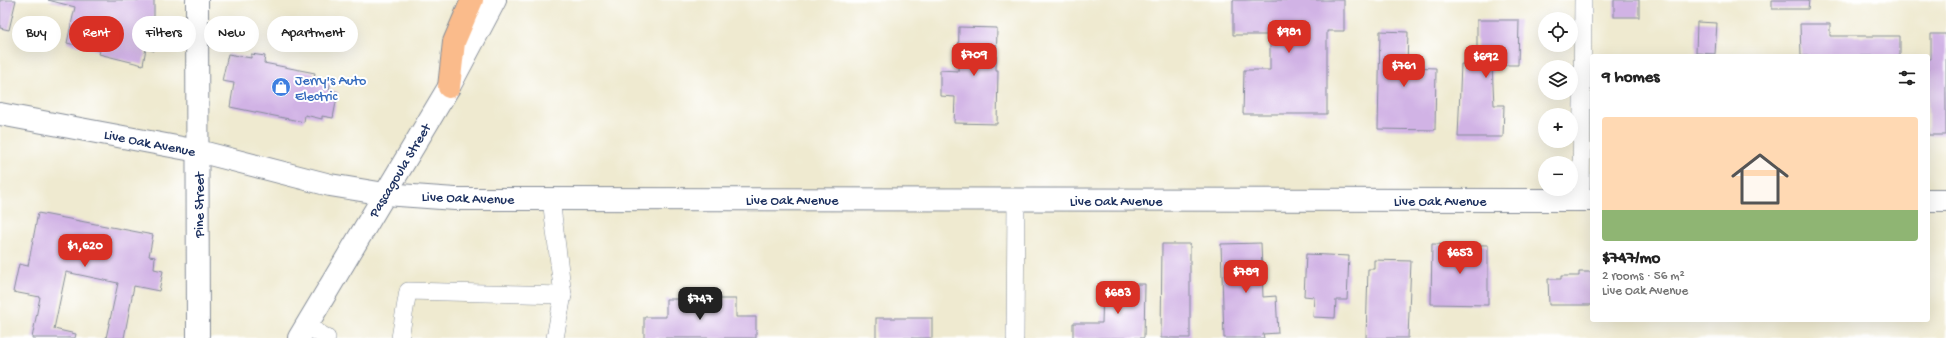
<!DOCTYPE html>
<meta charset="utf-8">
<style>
body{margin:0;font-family:"Gochi Hand",sans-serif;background:#f2f2f2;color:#222;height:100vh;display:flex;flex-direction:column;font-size:15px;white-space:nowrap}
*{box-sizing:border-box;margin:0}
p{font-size:13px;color:#767676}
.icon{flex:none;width:22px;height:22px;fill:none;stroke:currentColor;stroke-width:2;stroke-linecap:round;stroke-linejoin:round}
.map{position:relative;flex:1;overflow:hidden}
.details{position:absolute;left:1590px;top:54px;width:340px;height:268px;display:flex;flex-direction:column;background:#fff;border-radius:4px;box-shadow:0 4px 16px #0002}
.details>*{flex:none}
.guide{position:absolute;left:12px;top:16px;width:380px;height:36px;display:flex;gap:8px}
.tools{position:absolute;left:1538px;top:12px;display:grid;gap:8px}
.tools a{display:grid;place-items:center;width:40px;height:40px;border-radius:50%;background:#fff;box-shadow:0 4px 16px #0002;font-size:20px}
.price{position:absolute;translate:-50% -34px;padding:0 9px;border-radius:8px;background:#d93025;color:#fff;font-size:13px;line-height:26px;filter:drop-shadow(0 1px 2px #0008)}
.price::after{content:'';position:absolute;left:50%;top:24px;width:12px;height:9px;margin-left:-6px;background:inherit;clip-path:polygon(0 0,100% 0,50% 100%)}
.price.selected{background:#222;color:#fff}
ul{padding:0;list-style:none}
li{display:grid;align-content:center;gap:8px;height:212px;padding:0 12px}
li+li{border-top:1px solid #e0e0e0}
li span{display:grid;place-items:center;height:124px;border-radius:4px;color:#555}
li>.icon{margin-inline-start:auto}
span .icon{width:72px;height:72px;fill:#fffc;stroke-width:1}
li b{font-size:17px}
h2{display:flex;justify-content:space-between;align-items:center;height:48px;padding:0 12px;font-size:17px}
.chip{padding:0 14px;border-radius:18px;background:#fff;box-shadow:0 4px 16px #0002;font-size:14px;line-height:36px}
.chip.selected{background:#d93025;color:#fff}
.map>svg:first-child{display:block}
</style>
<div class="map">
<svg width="1946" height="338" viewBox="0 0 1946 338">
<rect width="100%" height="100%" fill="#fff"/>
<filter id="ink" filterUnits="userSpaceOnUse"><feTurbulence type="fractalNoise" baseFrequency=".025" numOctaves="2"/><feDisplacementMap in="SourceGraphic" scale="8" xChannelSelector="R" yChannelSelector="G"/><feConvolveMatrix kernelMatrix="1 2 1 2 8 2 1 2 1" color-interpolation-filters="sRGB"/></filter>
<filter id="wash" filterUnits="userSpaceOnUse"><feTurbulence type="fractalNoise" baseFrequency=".012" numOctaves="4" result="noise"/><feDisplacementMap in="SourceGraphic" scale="16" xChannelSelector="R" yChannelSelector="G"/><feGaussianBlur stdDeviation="0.9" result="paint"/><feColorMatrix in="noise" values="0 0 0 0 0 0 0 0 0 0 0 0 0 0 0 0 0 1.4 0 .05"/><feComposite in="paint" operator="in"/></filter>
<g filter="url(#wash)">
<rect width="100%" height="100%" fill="#efead0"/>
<g id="blocks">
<!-- building -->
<g fill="#d1b3e5">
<path d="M0,0H16L9,30L0,28Z"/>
<path d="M48,0H154V51L146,48L143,65L99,54L100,51L67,43L75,7Z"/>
<path d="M1233,0H1344V31H1327V114H1243L1244,70H1270V35H1233Z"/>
<rect x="1614" y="0" width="25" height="17"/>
<path d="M1772,0H1809L1808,9H1772Z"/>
<path d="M1477,20H1519L1518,65H1492L1494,105H1504L1503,137H1458L1461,64H1477Z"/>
<path d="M1697,22L1717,23L1715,54L1696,53Z"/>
<path d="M1800,24H1830V36H1900V56H1801Z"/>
<path d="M959,27L997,28L996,70H998L997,124L954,123L955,97L940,96V70L958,71Z"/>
<path d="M1380,31L1408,32L1407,67L1436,68L1435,130L1378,129Z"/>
<path d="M1931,34H1946V135H1928V59H1931Z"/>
<path d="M228,54L251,58V54L265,56L264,63L315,73L314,77L331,81L329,90L338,92L333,118L322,116V119L305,115L304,122L230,107L234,83L222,81Z"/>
<path d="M38,213L153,235L149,256L155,257L154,269L163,271L159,291L134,286L124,338H106L118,283L66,272L54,329L76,334L75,338H32L40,297L13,292L19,264L28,266Z"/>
<path d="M1261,243L1263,297L1276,296L1278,333L1263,334L1264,338H1224L1221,244Z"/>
<path d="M1162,244H1190V338H1161Z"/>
<path d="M1432,244L1488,245V305L1431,304Z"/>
<path d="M1306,254L1349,256L1347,300H1336L1335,318L1313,317L1314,297L1304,296Z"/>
<path d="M1374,260L1411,261L1408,338H1366L1368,269H1374Z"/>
<path d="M1579,272H1592V305H1549L1548,279H1561V276H1579Z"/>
<path d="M1122,284H1145L1144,338H1073V323H1102L1103,289H1122Z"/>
<path d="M666,299H736V317H756V338H644V317H666Z"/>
<rect x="876" y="318" width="56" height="20"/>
</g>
</g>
</g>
<g filter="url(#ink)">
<use href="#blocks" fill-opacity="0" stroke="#858c97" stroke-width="1"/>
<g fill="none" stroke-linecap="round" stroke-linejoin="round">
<!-- service casing -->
<g stroke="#858c97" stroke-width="18">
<g id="service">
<path d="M1581,200L1583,0"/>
<path d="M306,325L327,338"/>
<path d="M400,338L408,291L563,295L551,199"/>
<path d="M555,338L563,295"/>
<path d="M1015,338L1016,200"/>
</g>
</g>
<!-- minor casing -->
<g stroke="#858c97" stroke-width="24">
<path id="minor" d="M197,0L198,338"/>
</g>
<!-- tertiary casing -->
<g stroke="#858c97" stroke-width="24">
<g id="tertiary">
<path d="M0,114L198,151L330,185L385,194L455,199L1592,200"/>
<path d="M1928,200H1946"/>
<path d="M299,338L449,87L495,0"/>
</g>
</g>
<!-- primary casing -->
<g stroke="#858c97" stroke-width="24">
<path id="primary" d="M449,87L454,42L472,0"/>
</g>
<!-- service -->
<use href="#service" stroke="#fff" stroke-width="17"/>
<!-- minor -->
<use href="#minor" stroke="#fff" stroke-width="22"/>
<!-- tertiary -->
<use href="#tertiary" stroke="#fff" stroke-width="22"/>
<!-- primary -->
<use href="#primary" stroke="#fabb8b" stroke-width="22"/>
</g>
</g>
<!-- icons -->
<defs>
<g id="shop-disc" transform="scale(1)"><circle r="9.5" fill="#3f7fe0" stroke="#fff"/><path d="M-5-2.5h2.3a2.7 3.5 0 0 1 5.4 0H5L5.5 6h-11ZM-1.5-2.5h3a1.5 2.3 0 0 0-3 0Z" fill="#fff"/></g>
</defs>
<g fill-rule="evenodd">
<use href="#shop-disc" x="281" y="87"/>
</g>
<g text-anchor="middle" stroke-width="4" stroke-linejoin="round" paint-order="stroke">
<!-- shop labels -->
<g font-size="14" fill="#366cbe" stroke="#fff" text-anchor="start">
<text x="295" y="84">Jerry's Auto<tspan x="295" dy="16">Electric</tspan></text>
</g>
<!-- street labels -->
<g font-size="14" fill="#1b2f5e" stroke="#fff">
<text transform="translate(150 142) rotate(11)" y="5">Live Oak Avenue</text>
<text transform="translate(399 170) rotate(-59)" y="5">Pascagoula Street</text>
<text transform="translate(468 197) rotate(2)" y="5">Live Oak Avenue</text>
<text x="792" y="204">Live Oak Avenue</text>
<text x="1116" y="205">Live Oak Avenue</text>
<text x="1440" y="205">Live Oak Avenue</text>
<text transform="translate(198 205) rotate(-90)" y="5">Pine Street</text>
</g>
</g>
</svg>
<div class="tools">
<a><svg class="icon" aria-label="locate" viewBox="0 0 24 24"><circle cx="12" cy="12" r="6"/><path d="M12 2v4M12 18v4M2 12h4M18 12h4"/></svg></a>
<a><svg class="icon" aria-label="layers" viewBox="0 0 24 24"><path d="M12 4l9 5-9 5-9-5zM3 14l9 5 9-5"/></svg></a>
<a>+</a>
<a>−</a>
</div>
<b class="price" style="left:1289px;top:54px">$981</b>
<b class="price" style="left:974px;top:77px">$709</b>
<b class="price" style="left:1486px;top:79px">$692</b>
<b class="price" style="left:1404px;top:88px">$761</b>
<b class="price" style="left:85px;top:268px">$1,620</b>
<b class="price" style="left:1460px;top:275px">$653</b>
<b class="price" style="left:1246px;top:294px">$789</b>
<b class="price" style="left:1118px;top:315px">$683</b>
<b class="price selected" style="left:700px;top:321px">$747</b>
<div class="guide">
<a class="chip">Buy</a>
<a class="chip selected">Rent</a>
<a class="chip">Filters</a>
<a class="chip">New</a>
<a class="chip">Apartment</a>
</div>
<section class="details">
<h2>9 homes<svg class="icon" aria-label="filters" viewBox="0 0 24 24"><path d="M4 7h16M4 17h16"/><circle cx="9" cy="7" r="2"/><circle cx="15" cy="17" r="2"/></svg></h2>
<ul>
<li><span style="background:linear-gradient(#ffd9b3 75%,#8fb573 0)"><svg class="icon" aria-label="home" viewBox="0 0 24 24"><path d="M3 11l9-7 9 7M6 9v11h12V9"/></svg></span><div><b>$747/mo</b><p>2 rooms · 56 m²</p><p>Live Oak Avenue</p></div></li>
</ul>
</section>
</div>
